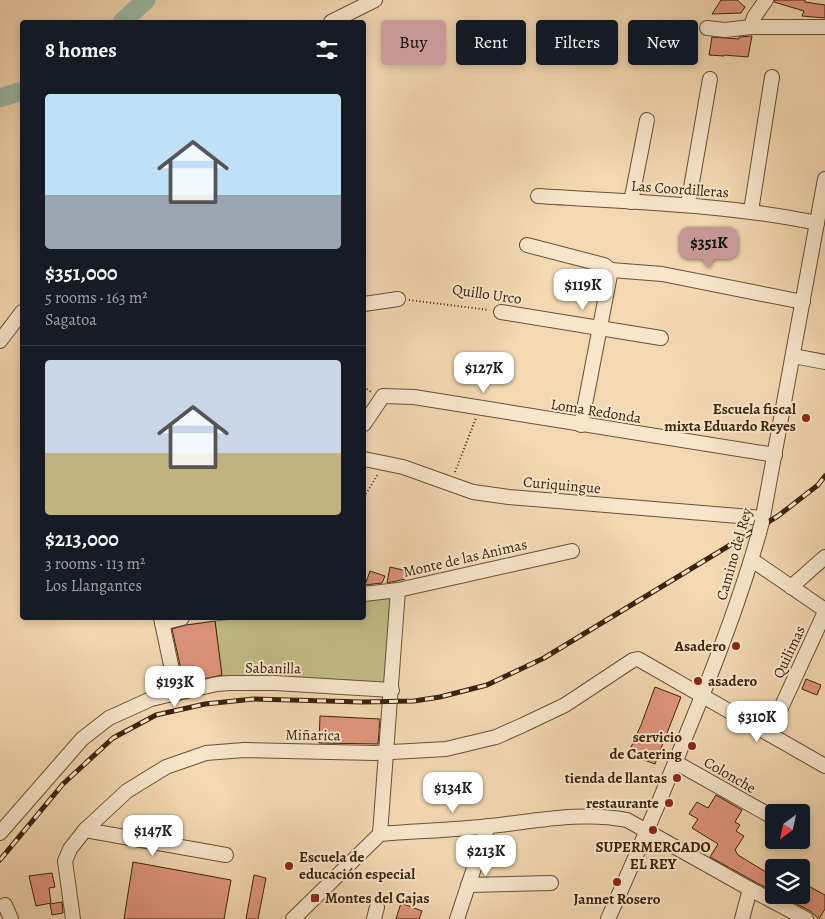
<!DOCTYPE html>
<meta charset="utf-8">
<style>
body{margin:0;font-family:Alegreya,serif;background:#242831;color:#f1f3f6;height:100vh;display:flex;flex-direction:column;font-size:19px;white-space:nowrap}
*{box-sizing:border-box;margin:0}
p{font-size:16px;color:#9ea1a6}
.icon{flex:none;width:28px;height:28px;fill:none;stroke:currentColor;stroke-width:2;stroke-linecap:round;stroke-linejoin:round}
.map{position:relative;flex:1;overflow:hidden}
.panel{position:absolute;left:20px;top:20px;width:346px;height:600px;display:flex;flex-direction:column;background:#171b24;border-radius:5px;box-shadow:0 2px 8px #0003}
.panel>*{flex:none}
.guide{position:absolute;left:381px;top:20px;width:369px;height:45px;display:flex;gap:10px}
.needle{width:32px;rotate:213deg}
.tools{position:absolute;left:765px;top:804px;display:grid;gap:10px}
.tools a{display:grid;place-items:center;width:45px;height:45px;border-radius:5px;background:#171b24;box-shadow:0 2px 8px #0003;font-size:25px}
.price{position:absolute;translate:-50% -42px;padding:0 11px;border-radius:10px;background:#fff;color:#222;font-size:16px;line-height:32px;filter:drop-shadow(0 1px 2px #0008)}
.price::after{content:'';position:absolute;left:50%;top:30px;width:15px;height:11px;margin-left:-8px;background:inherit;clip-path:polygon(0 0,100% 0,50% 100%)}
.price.active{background:#c59692;color:#111}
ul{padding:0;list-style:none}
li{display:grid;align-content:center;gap:10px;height:265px;padding:0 25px}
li+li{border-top:1px solid #363941}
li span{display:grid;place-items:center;height:155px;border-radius:5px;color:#555}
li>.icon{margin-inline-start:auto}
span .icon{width:90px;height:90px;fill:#fffc;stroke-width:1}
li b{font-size:21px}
h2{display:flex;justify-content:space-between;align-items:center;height:60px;padding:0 25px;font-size:21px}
.pill{padding:0 18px;border-radius:5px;background:#171b24;box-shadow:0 2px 8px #0003;font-size:18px;line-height:45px}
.pill.active{background:#c59692;color:#111}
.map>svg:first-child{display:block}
</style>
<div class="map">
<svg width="825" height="919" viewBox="0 0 825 919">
<rect width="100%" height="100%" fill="#f3d8b1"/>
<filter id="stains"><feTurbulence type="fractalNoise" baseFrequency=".004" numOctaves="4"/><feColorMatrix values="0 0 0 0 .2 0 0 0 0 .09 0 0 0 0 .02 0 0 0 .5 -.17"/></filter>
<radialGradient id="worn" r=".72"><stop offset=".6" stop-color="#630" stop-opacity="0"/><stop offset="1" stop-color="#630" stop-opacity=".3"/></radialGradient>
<!-- green -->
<path fill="#c2bc87" stroke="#7f6f49" d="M390,598L385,683L222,678L215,621L243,618H364V601Z"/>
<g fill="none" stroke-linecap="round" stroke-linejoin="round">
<!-- river -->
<g stroke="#9cbaa7" stroke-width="19">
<path d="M122,22L146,0"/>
<path d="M0,98L22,91"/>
</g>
</g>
<!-- building -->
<g fill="#e0957d" stroke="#3c220b">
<path d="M721,0H737L745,7L741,13L712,14Z"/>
<path d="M775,0H805V2L825,5V18L802,16L804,11L774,2Z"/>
<path d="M752,36L748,57L724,55V56L709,55L712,37L739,39V37Z"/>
<path d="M390,567L407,571L405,579L387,583Z"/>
<path d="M370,571L385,576L382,583L365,585Z"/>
<path d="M215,621L222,675L184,683L172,629L186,625Z"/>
<path d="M806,679L821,685L817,695L802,689Z"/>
<path d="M655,687L681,697L655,764L628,754L641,725Z"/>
<path d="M320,716L380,719L378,744L319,743Z"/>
<path d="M716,795L742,810L735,822L740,825L736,831L744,836L735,850L738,855L774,877L768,889L710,857L718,844L692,828L698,819L689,814L697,802L708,808Z"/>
<path d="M133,862L231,880L224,919H124Z"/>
<path d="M52,873L55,887L49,888L51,903L36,906L29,876Z"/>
<path d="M254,875L266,878L258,919H246Z"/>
<path d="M801,882L825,895V909L819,919L810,911L789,900L791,895H801Z"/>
<path d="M62,902L63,913L52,915L50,904Z"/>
<path d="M401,903L422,911L419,919H396Z"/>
</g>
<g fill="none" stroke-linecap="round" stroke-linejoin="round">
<!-- minor casing -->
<g stroke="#6a5034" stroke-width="16">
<g id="minor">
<path d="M766,0L754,17L751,27H825"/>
<path d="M331,22L375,0"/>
<path d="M707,28L725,30L751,27"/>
<path d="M538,196C631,202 726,204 817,223"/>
<path d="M631,202L647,120"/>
<path d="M688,205L710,79"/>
<path d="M751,211L772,77"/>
<path d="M527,245L604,265L611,270"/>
<path d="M611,270L662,274L803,302"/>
<path d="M364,304L398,299"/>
<path d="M501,312L661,338"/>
<path d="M0,341L22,312"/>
<path d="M793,356L825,362"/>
<path d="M364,424L383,396L414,397L775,455"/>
<path d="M581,425L611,270"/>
<path d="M364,459L403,467L473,492L509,497L763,518"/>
<path d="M762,522L825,179"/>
<path d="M752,560L825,610"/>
<path d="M791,587L825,557"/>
<path d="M364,594L398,590L572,551"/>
<path d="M161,618L177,693"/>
<path d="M162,623L182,618"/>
<path d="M769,734L825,612"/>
<path d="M675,762L769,815"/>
<path d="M85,830L226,855"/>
<path d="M0,833L82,739L109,718L151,699L217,684L229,683H275L392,690"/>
<path d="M380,834L398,590"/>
<path d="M468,885L551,883"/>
<path d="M5,905L11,919"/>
<path d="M73,919L65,861L70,849L85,830L127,791L166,767L206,753L244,750L374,753L446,749L496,737L523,725L565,705L633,660L638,659L825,766"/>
<path d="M293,919L380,834C417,831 454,830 491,826C536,821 582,811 627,820L750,889L806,919"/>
<path d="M374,919L377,907"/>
<path d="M457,919L488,826"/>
<path d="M608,919C636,857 662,796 687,733C714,668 740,601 759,533"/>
<path d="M742,919L750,889"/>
</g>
</g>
<!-- path -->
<g stroke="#3c220b" stroke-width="2" stroke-dasharray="1 2.5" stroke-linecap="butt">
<path d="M409,300L489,310"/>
<path d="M364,387L371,392"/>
<path d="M455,472L476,418"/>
<path d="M364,497L378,474"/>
</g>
<!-- minor -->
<use href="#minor" stroke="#f7e6cc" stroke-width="14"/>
<!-- rail casing -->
<g stroke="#3c220b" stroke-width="5">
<path id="rail" d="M0,860L63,784L113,738L156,715L205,704L254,699L362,702L414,701L440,697L487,685L544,658L778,516L818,485L825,476"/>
</g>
<!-- rail -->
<use href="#rail" stroke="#f7e6cc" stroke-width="3" stroke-dasharray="9" stroke-linecap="butt"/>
<!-- minor-bridge casing -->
<g stroke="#6a5034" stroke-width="16" stroke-linecap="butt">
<path id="minor-bridge" d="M759,533L762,522"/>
</g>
<!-- minor-bridge -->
<use href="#minor-bridge" stroke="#f7e6cc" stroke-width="14"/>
</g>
<!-- markers -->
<g fill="#8f2418" stroke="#f7e6cc" stroke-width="2">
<circle cx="806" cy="418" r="5"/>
<circle cx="736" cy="646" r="5"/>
<circle cx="698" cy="681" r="5"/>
<circle cx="692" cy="746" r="5"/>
<circle cx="677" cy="778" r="5"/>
<circle cx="669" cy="803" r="5"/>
<circle cx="653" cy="830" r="5"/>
<circle cx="289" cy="866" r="5"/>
<circle cx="617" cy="882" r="5"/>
<rect x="310" y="893" width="10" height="10" rx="2.5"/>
</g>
<g text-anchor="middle" stroke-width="4" stroke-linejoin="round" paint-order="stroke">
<!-- street labels -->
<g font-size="15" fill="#3c220b" stroke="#f7e6cc">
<text transform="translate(680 189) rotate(4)" y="5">Las Coordilleras</text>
<text transform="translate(487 294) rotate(8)" y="5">Quillo Urco</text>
<text transform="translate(596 411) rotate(9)" y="5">Loma Redonda</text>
<text transform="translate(562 485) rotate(5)" y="5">Curiquingue</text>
<text transform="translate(734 554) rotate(-74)" y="5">Camino del Rey</text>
<text transform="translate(465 558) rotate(-13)" y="5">Monte de las Animas</text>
<text transform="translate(789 652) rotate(-65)" y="5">Quilimas</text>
<text transform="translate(273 668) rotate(1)" y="5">Sabanilla</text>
<text transform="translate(313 735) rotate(1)" y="5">Miñarica</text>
<text transform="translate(730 775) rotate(30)" y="5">Colonche</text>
</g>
<!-- poi labels -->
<g font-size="15" font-weight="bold" fill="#3c220b" stroke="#f7e6cc" text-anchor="end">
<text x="796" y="414">Escuela fiscal<tspan x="796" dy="17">mixta Eduardo Reyes</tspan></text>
<text x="726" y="651">Asadero</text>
<text x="708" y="686" text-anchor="start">asadero</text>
<text x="682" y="742">servicio<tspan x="682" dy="17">de Catering</tspan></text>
<text x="667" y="783">tienda de llantas</text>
<text x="659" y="808">restaurante</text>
<text x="653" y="852" text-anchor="middle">SUPERMERCADO<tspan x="653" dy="17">EL REY</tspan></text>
<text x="299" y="862" text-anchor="start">Escuela de<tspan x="299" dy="17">educación especial</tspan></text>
<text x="325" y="903" text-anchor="start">Montes del Cajas</text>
<text x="617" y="904" text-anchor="middle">Jannet Rosero</text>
</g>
</g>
<rect width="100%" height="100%" filter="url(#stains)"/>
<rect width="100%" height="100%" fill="url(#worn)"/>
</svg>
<div class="tools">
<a><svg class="needle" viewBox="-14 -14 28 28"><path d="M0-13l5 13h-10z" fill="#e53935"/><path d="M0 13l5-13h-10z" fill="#9ea1a6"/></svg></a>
<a><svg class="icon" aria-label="layers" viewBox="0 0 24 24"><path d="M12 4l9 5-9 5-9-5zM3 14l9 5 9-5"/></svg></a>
</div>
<b class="price active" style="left:709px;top:269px">$351K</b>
<b class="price" style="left:583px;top:311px">$119K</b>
<b class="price" style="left:484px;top:394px">$127K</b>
<b class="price" style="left:175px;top:708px">$193K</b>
<b class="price" style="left:757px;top:743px">$310K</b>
<b class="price" style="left:453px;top:814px">$134K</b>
<b class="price" style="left:153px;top:857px">$147K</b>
<b class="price" style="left:486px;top:877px">$213K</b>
<div class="guide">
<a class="pill active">Buy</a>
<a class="pill">Rent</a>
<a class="pill">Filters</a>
<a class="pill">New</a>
</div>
<section class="panel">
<h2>8 homes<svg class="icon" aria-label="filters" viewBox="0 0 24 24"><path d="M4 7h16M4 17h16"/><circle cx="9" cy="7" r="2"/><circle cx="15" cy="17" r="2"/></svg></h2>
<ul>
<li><span style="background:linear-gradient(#bfe0f5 65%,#9aa5b1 0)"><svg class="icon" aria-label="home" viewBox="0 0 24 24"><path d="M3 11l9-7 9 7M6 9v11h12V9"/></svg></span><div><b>$351,000</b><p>5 rooms · 163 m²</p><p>Sagatoa</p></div></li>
<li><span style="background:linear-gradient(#c9d6e8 60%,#c2b280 0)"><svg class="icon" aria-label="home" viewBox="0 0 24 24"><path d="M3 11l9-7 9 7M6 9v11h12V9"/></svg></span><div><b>$213,000</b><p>3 rooms · 113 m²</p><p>Los Llangantes</p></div></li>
</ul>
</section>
</div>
